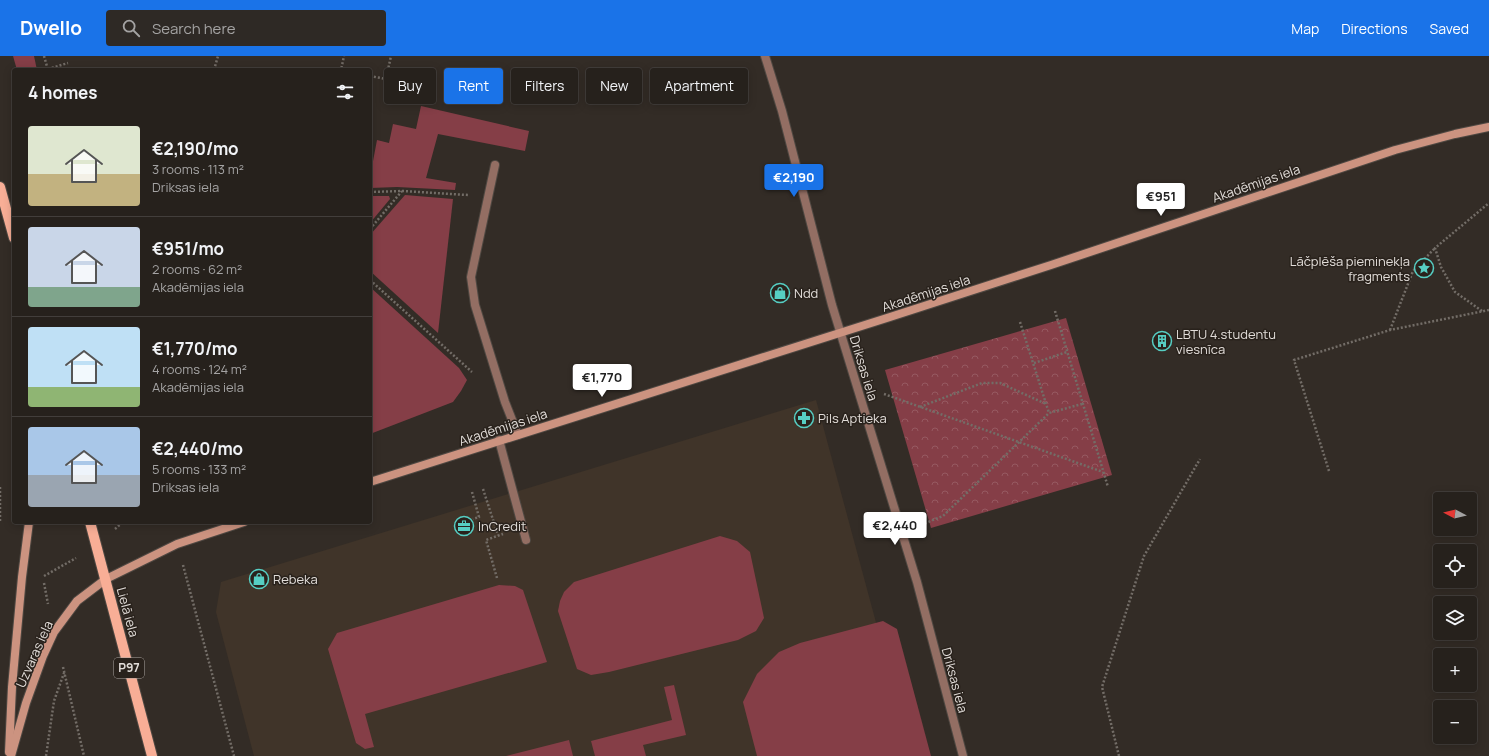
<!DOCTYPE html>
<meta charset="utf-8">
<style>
body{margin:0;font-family:Manrope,sans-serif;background:#2e2925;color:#f1f3f6;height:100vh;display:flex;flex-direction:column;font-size:15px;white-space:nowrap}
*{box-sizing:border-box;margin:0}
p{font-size:13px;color:#a4a3a3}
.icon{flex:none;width:22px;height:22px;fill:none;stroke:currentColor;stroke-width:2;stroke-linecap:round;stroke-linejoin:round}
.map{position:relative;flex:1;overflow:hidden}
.drawer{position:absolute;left:12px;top:12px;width:360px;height:456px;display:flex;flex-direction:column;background:#26211c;border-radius:4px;box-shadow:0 2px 10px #0003,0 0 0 1px #423e3b}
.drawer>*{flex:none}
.hud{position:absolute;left:384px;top:12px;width:380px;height:36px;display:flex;gap:8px}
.needle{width:26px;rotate:277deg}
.controls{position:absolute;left:1433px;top:436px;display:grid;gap:8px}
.controls a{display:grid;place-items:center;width:44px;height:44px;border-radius:4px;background:#26211c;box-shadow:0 2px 10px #0003,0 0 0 1px #423e3b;font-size:20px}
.price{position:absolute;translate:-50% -34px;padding:0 9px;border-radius:4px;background:#fff;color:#222;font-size:13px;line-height:26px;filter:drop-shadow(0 1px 2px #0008)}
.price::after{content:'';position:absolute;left:50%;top:24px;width:12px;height:9px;margin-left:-6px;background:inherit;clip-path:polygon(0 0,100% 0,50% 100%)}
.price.on{background:#1a73e8;color:#fff}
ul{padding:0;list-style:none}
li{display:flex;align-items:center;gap:12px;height:100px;padding:0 16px}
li+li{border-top:1px solid #423e3b}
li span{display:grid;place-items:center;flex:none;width:112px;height:80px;border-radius:4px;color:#555}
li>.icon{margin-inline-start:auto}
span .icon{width:48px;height:48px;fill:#fffc;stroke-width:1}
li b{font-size:17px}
h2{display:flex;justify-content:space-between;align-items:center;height:48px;padding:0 16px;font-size:17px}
.pill{padding:0 14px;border-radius:4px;background:#26211c;box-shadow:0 2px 10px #0003,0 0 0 1px #423e3b;font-size:14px;line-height:36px}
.pill.on{background:#1a73e8;color:#fff}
header{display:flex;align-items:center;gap:24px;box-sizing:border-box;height:56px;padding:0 20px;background:#1a73e8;color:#fff}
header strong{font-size:19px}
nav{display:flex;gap:22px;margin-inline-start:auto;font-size:14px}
.search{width:280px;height:36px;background:#2e2925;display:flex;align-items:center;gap:10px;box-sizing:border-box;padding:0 14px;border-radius:4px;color:#a4a3a3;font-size:15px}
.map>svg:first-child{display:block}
</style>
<header>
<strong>Dwello</strong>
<div class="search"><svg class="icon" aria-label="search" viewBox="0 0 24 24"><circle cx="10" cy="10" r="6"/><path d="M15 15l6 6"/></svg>Search here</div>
<nav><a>Map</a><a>Directions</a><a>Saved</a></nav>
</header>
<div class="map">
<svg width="1489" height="700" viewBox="0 0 1489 700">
<defs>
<pattern id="park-crowns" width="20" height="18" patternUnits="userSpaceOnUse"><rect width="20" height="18" fill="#853e47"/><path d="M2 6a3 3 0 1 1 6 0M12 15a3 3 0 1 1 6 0" fill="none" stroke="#965961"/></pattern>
</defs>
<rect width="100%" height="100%" fill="#332c26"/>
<!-- built -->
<path fill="#403429" d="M816,344L912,700H254L216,556L221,526Z"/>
<!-- green -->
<g fill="#853e47">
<path d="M13,0H34L37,14H17Z"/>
<path d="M421,50L529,75L525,95L438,78L426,122L456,127L455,134L397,131L370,132V121L377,84L389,87L393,68L416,73Z"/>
<path d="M405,139L453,143L438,277L370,215V179Z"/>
<path d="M370,140H389L390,143L370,167Z"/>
<path d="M370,231L459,312L467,324L461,335L453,346L370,378Z"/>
<path d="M720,480L737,485L750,496L764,562L756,575L738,584L609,616L591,619L577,613L558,555L560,545L564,536L574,526Z"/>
<path d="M499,529L515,530L523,534L547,606L365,658L374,691L365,693L356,687L328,593L337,577Z"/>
<path d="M883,565L897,573L931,700H757L743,646L757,618L779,596L800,587Z"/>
<path d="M674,629L686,679L643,689L646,700H595L591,685L672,664L664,631Z"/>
<path d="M569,684L573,700H506Z"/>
</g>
<!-- park -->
<path fill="url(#park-crowns)" d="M1066,262L1112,419L931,472L885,314Z"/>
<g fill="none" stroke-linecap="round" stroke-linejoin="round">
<!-- service casing -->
<g stroke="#4f4842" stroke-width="10">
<g id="service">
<path d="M495,109L471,221L475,249L505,346L518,379"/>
<path d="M499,384L526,484"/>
</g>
</g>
<!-- minor casing -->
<g stroke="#4f4842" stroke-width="10">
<path id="minor" d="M765,0L782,55L832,249L917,526L963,700"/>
</g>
<!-- secondary casing -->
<g stroke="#4f4842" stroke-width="10">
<g id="secondary">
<path d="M370,426L890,261L1051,209L1395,94L1455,78L1489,71"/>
<path d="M9,696L12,631L22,521L29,466"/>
<path d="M11,700L26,647L43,600L54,576L77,545L106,523L177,488L244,466"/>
</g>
</g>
<!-- primary casing -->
<g stroke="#4f4842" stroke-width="12">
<g id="primary">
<path d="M0,131L14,182"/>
<path d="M90,466L152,700"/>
</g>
</g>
<!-- path -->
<g stroke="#736d67" stroke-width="2.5" stroke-dasharray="2 2" stroke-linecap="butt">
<path d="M44,0L48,14"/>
<path d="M48,13L68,7"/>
<path d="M214,14L218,0"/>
<path d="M343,14H341L344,0"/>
<path d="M370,20L386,23L391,0"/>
<path d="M370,136L402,135L468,139"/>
<path d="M370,173L402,135"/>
<path d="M370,224L472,316"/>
<path d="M1055,255L1108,431"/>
<path d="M1482,255L1455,236L1441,211L1435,192L1489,147"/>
<path d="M1020,266L1049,357"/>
<path d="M1390,274L1413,215L1435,192"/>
<path d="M1034,307L1067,296"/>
<path d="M884,338L1103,416"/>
<path d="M920,351L982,327H1000L1046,348"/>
<path d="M1329,415L1294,304L1390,274L1489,254"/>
<path d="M0,431V467"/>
<path d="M483,433L498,479"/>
<path d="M472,436L479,461L473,463"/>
<path d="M921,469L943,460L1049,357L1082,348"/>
<path d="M115,473L123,466"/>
<path d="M183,509L234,700"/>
<path d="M44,520L76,502"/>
<path d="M497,522L486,484L503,478"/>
<path d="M44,527L48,548"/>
<path d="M63,611L84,700"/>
<path d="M46,700L54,645L64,617"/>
<path d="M1119,700L1102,631L1144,500L1200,403"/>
</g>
<!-- service -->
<use href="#service" stroke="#936e63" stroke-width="8"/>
<!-- minor -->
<use href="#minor" stroke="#936e63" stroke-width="8"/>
<!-- secondary -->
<use href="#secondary" stroke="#cc9380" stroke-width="8"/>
<!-- primary -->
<use href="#primary" stroke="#f8ae96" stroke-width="10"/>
</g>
<!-- icons -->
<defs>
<g id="sight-ring" transform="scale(1)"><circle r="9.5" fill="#29221c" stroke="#56cec3" stroke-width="1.5"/><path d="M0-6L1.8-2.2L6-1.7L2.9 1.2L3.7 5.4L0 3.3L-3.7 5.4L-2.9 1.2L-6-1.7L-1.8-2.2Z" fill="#56cec3"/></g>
<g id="shop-ring" transform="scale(1)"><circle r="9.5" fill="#29221c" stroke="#56cec3" stroke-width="1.5"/><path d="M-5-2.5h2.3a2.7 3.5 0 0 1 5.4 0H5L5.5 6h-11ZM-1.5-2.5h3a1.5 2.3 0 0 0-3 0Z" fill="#56cec3"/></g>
<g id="building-ring" transform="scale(1)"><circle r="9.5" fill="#29221c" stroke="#56cec3" stroke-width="1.5"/><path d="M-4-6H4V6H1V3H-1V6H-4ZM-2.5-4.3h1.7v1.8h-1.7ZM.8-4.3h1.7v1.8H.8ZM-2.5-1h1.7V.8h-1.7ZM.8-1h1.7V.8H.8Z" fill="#56cec3"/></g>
<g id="pharmacy-ring" transform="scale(1)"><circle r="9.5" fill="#29221c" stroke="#56cec3" stroke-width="1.5"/><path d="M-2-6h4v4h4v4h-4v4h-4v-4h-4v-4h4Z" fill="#56cec3"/></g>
<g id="office-ring" transform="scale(1)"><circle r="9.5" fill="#29221c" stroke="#56cec3" stroke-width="1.5"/><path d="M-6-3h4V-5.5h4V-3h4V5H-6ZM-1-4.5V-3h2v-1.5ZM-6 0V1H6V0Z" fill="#56cec3"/></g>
</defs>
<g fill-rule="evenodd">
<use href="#sight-ring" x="1424" y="212"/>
<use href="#shop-ring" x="780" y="237"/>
<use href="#building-ring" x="1162" y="285"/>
<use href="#pharmacy-ring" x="804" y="362"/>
<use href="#office-ring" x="464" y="470"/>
<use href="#shop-ring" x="259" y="523"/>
</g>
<g text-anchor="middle" stroke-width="3" stroke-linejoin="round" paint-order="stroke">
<!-- shield labels -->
<rect fill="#29221c" stroke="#aaa4a0" stroke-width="1" x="114" y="602" width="30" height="20" rx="3"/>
<g font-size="12" font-weight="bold" fill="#e1dcd8">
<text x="129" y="616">P97</text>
</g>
<!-- street labels -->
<g font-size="13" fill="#e1dcd8" stroke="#29221c">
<text transform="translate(1256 127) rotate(-19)" y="5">Akadēmijas iela</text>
<text transform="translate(926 237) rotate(-18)" y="5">Akadēmijas iela</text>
<text transform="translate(864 312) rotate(73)" y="5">Driksas iela</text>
<text transform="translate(503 371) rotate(-18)" y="5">Akadēmijas iela</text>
<text transform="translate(128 556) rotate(75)" y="5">Lielā iela</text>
<text transform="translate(34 598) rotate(-66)" y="5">Uzvaras iela</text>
<text transform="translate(955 624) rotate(75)" y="5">Driksas iela</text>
</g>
<!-- poi labels -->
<g font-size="13" fill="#e1dcd8" stroke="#29221c" text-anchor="start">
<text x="1410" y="210" text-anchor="end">Lāčplēša pieminekļa<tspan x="1410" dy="15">fragments</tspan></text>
<text x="794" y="242">Ndd</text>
<text x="1176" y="283">LBTU 4.studentu<tspan x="1176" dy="15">viesnīca</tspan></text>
<text x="818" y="367">Pils Aptieka</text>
<text x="478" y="475">InCredit</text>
<text x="273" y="528">Rebeka</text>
</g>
</g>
</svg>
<div class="controls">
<a><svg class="needle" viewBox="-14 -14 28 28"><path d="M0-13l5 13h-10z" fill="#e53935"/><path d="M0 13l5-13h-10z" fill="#a4a3a3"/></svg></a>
<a><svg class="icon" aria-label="locate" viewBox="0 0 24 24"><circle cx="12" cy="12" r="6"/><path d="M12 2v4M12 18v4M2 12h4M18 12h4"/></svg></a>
<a><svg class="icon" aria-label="layers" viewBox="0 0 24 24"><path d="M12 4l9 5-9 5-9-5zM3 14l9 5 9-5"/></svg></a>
<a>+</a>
<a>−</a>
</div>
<b class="price on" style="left:794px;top:142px">€2,190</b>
<b class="price" style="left:1161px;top:161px">€951</b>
<b class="price" style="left:602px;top:342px">€1,770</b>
<b class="price" style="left:895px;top:490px">€2,440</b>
<div class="hud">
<a class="pill">Buy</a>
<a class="pill on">Rent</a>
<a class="pill">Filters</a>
<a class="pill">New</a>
<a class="pill">Apartment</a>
</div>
<section class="drawer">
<h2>4 homes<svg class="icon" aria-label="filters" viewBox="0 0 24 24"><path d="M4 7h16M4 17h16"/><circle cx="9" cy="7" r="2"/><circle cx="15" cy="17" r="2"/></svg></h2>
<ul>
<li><span style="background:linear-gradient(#dfe7d0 60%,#c2b280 0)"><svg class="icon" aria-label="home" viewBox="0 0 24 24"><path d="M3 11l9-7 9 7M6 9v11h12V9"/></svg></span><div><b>€2,190/mo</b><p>3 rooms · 113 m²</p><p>Driksas iela</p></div></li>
<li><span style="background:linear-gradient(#c9d6e8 75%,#7fa58c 0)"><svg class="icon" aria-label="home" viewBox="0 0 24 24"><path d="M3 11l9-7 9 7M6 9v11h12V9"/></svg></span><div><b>€951/mo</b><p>2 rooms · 62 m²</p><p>Akadēmijas iela</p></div></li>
<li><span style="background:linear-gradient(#bfe0f5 75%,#8fb573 0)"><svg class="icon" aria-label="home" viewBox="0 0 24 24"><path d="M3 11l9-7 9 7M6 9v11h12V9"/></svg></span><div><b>€1,770/mo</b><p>4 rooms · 124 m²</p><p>Akadēmijas iela</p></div></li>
<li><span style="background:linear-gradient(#a9c7e8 60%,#9aa5b1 0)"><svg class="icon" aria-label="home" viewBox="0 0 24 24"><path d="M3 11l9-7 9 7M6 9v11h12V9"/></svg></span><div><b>€2,440/mo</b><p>5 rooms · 133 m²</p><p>Driksas iela</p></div></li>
</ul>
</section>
</div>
